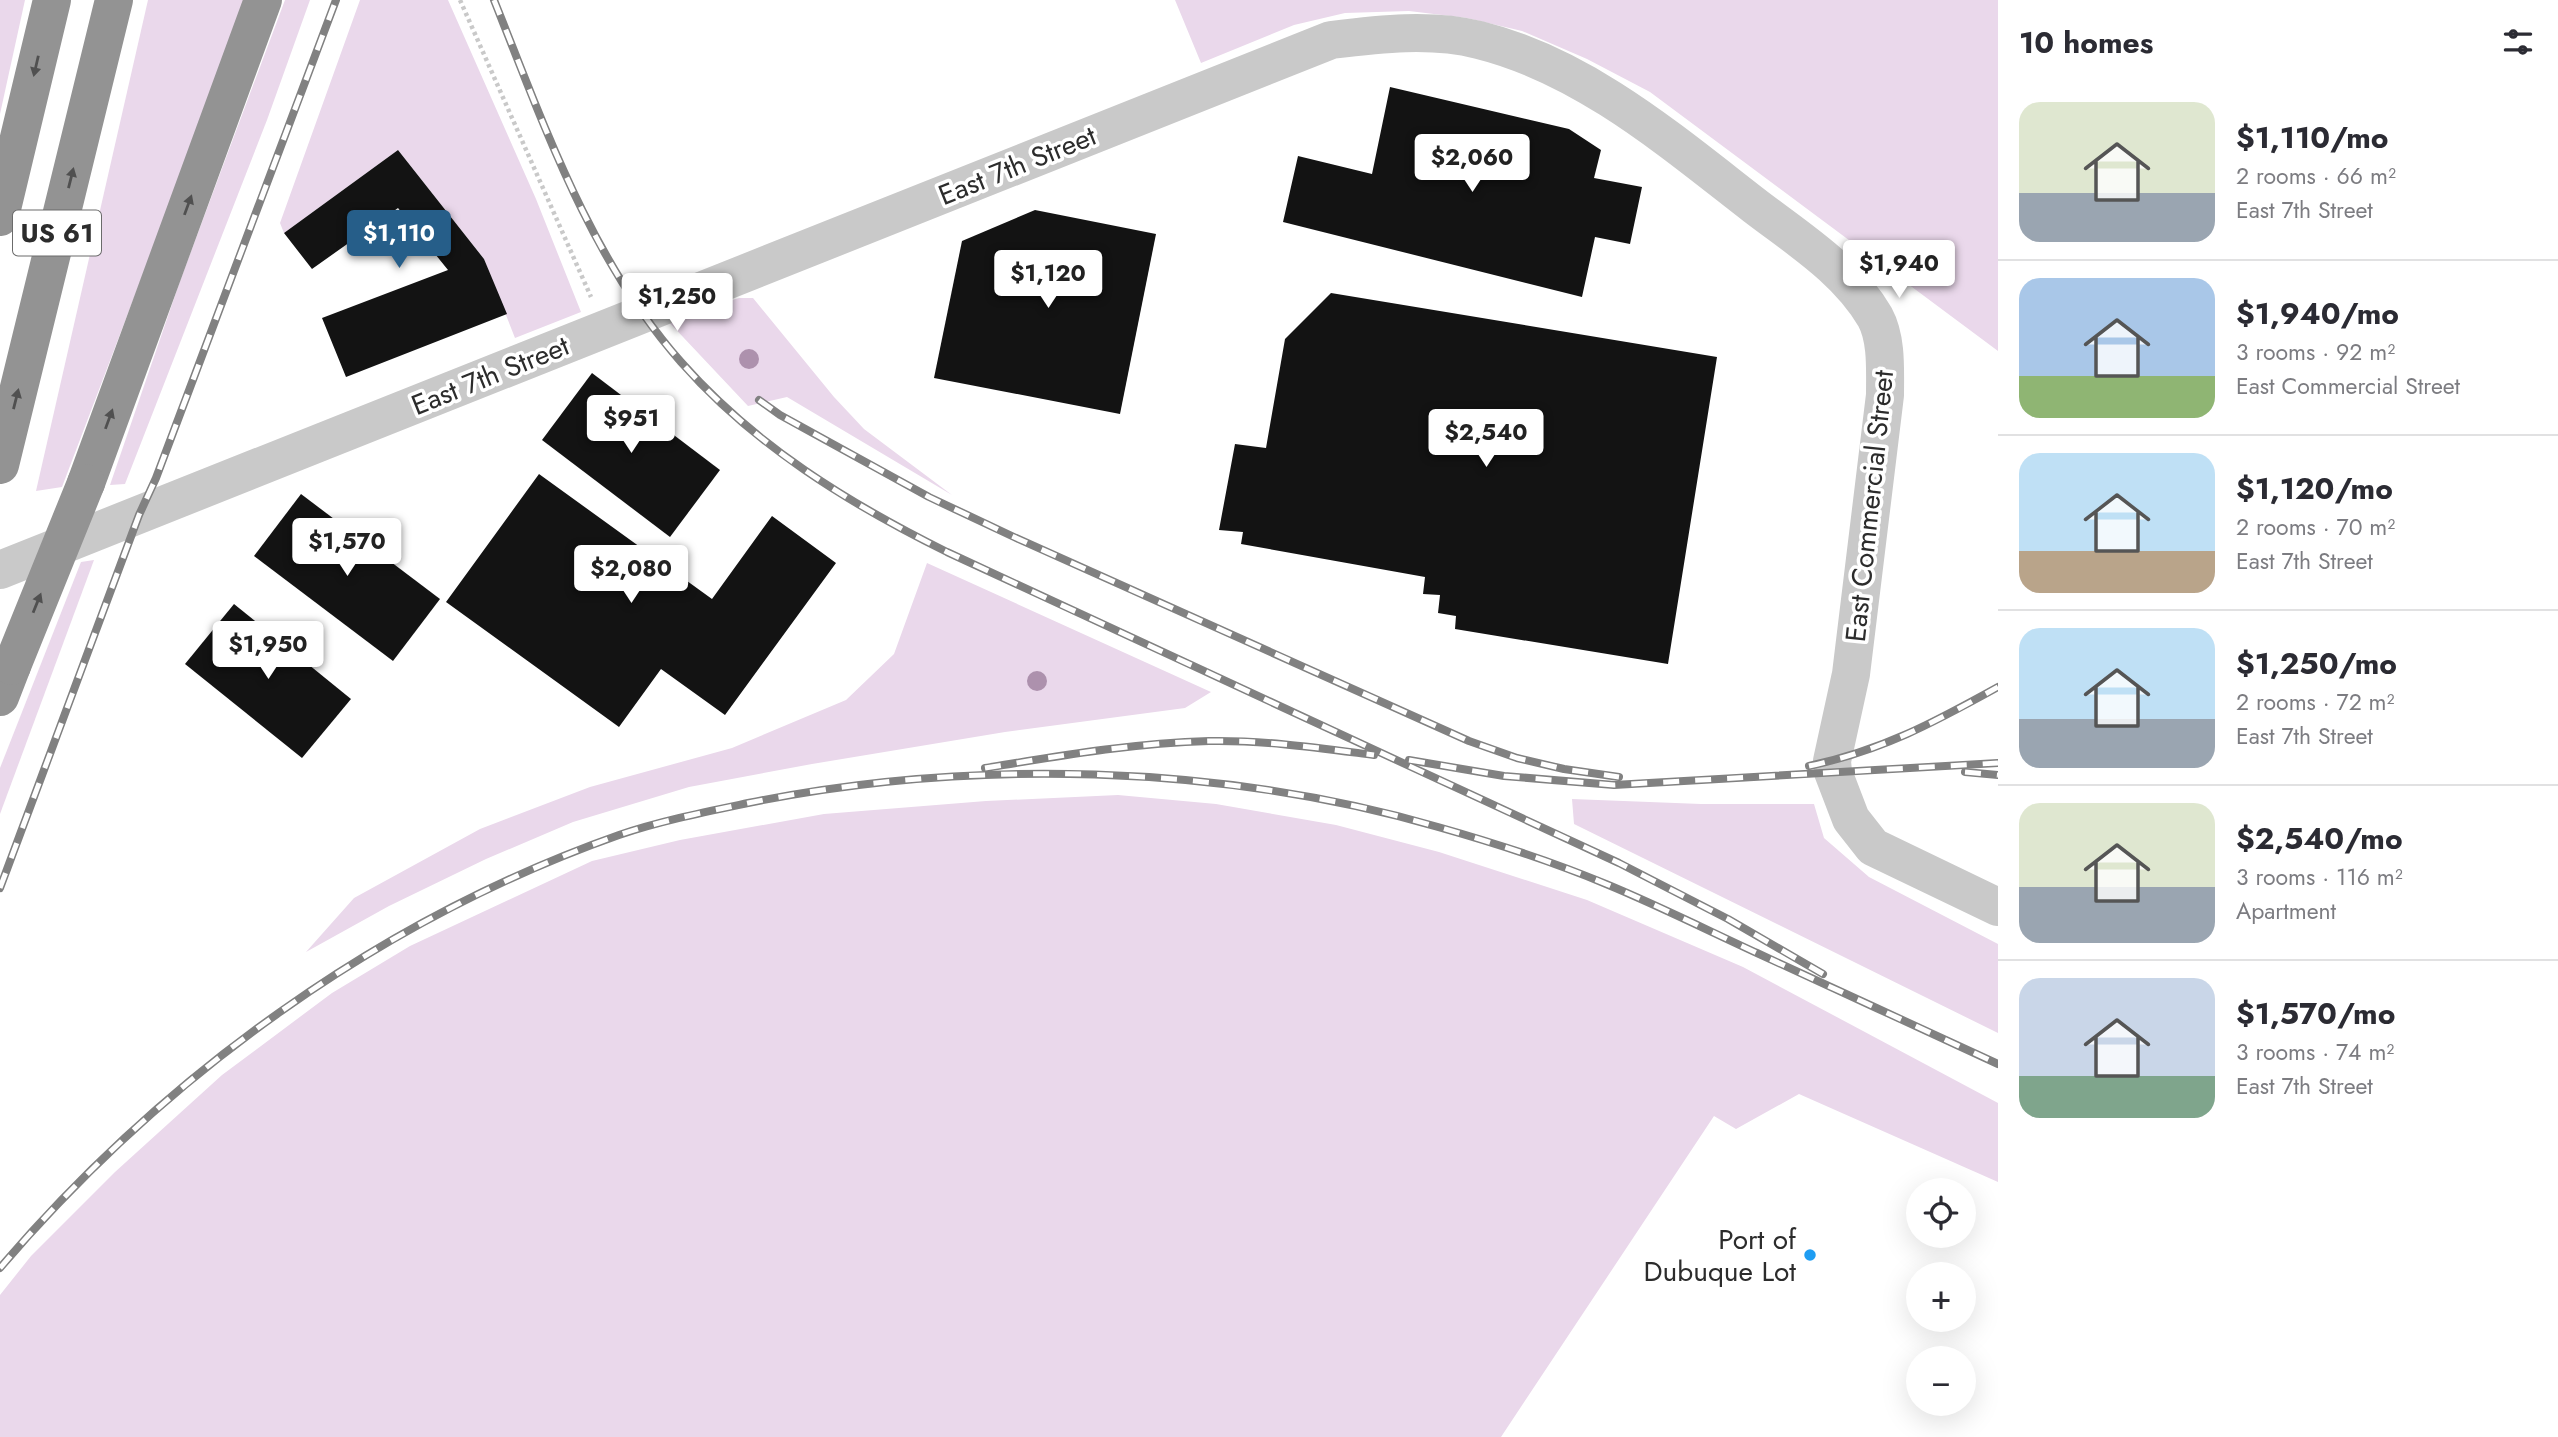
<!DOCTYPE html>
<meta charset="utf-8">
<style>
body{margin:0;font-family:Jost,sans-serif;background:#f2f2f3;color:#2b2b33;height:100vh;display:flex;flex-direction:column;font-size:26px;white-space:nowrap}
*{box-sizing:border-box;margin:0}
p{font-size:23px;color:#7c7c81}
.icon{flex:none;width:38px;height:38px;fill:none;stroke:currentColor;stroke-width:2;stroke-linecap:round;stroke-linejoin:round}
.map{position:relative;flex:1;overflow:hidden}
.panel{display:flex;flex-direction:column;background:#fff;width:560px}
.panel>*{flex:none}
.controls{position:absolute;left:1906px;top:1178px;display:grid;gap:14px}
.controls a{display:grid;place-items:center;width:70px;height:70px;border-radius:50%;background:#fff;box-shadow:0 7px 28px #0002;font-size:35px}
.price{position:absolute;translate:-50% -60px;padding:0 16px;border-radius:7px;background:#fff;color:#222;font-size:23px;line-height:46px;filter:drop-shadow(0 2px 4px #0008)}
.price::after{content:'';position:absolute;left:50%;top:42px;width:21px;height:16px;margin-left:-10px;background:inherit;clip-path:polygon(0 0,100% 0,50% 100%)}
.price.selected{background:#265e89;color:#fff}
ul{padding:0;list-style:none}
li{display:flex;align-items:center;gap:21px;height:175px;padding:0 21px}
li+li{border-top:2px solid #e1e1e2}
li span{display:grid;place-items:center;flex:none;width:196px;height:140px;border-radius:21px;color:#555}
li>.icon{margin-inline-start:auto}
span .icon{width:84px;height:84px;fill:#fffc;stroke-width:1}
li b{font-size:30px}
h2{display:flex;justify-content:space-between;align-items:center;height:84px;padding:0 21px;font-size:30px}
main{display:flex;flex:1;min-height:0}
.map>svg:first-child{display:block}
</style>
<main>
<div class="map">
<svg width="1998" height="1437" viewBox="0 0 1998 1437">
<rect width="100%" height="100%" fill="#fff"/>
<!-- green -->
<g fill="#ead8eb">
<path d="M0,0H25L0,114Z"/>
<path d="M148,0H247L62,487L36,491Z"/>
<path d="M285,0H310L267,120L125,484L110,485L180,281Z"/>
<path d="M360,0H448L536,199L581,312L515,338L484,259L398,150L284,233L280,223Z"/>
<path d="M1175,0H1998V351L1650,92L1587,59L1522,31L1467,18L1409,11L1345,13L1294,25L1201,63Z"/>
<path d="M739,298H753L834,397L864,429L952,495L787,397L748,406L667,320Z"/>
<path d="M94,560L0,814V768L81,562Z"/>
<path d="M927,563L1211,692L1185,708L1005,732L812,764L689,787L573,822L486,859L389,906L306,952L354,898L480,829L590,787L732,748L846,700L894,654Z"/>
<path d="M1118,795L1216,804L1336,825L1439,852L1587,900L1743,967L1998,1103V1182L1799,1094L1736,1129L1714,1116L1501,1437H0V1295L31,1256L115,1172L222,1075L332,993L410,946L592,861L680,840L824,814L986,801Z"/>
<path d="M1572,799L1701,804H1814L1824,838L1869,877L1998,944V1033L1574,824Z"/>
</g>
<!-- building -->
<g fill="#131313">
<path d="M1390,87L1569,129L1601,150L1594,178L1642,187L1630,244L1595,237L1582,297L1283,222L1298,156L1372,174Z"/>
<path d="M398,150L484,259L507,314L346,377L322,318L448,270L398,208L312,269L284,233Z"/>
<path d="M1035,210L1156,234L1120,414L934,378L962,241Z"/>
<path d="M1331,293L1717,357L1668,664L1455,629L1456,616L1438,613L1440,595L1423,594L1425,577L1241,544L1243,532L1219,530L1235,444L1266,448L1285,339Z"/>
<path d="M592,373L720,470L670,537L542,440Z"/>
<path d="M539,474L712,599L772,516L836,563L725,715L661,669L619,727L446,602Z"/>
<path d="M301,494L440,599L393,661L254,556Z"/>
<path d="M234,604L351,699L302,758L185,664Z"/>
</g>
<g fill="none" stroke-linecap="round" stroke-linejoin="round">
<!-- path -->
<path stroke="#c9c9c9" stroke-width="4.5" stroke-dasharray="3.5 3.5" stroke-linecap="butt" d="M460,0L591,297"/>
<!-- minor -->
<path stroke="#c9c9c9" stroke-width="38" d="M0,570L1331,40C1380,34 1431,28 1479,40C1584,66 1671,141 1755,206C1798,239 1847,269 1875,317C1887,339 1885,370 1885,395L1851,674L1832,761L1833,772L1851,819L1873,847L1998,907"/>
<!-- motorway -->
<g stroke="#939393" stroke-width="38">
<path d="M0,217L52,0"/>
<path d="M0,465L114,0"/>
<path d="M86,483L263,0"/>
<path d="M0,697L12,666"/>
</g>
<!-- rail casing -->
<g stroke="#818181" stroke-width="8">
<g id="rail">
<path d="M494,0C544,125 590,259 681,362C754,445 848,503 947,552L1619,863L1728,919L1823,974"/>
<path d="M759,400L780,415L929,497L1014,537L1469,741L1517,758L1564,769L1619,777"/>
<path d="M1409,760L1504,776L1614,785L1998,763"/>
<path d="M1809,766C1883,750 1933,723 1998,687"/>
<path d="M985,768C1059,756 1133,743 1209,741C1264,740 1319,748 1374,755"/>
<path d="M1965,772L1998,775"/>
<path d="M0,888L139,515L156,478L336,0"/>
<path d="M0,1268C164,1076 380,919 619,835C660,821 705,812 748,803C969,758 1222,764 1438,827C1495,843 1551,861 1606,884C1657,905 1707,930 1757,953C1837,990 1918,1027 1998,1064"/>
</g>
</g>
<!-- rail -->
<use href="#rail" stroke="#fff" stroke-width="5" stroke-dasharray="16" stroke-linecap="butt"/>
<!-- motorway-bridge -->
<path stroke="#939393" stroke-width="38" d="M12,666L86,483"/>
</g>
<!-- trees -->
<g fill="#ad91ad">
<circle cx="749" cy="359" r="10"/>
<circle cx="1037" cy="681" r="10"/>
</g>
<!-- one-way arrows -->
<defs><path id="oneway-solid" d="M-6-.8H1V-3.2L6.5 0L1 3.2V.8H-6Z" transform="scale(1.75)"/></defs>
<g fill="#505050">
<use href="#oneway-solid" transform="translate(36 66) rotate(103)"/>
<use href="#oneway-solid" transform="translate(71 178) rotate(-76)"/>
<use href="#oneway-solid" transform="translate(188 205) rotate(-70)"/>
<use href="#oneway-solid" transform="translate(16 399) rotate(-76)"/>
<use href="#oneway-solid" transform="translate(109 419) rotate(-70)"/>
<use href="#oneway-solid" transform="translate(37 603) rotate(-68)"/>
</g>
<!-- markers -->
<circle fill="#1f9df2" stroke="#fff" stroke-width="2.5" cx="1810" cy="1255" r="7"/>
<g text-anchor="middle" stroke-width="7" stroke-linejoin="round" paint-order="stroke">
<!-- shield labels -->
<rect fill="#fff" stroke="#6b6b6b" stroke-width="2" x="13" y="210.5" width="88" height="45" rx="5"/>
<g font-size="26" font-weight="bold" fill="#2c2c2c">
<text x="57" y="242">US 61</text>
</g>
<!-- street labels -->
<g font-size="28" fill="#2c2c2c" stroke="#fff">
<text transform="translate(1017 165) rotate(-22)" y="10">East 7th Street</text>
<text transform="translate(490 375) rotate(-22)" y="10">East 7th Street</text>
<text transform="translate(1869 506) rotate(-84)" y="10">East Commercial Street</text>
</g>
<!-- poi labels -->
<g font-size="28" fill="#2c2c2c" stroke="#fff" text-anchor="end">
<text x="1796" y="1249">Port of<tspan x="1796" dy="32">Dubuque Lot</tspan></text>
</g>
</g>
</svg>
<div class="controls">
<a><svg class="icon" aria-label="locate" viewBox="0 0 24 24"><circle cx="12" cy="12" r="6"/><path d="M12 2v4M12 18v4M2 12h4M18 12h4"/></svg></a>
<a>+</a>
<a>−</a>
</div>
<b class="price" style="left:1472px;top:194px">$2,060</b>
<b class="price selected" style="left:399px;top:270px">$1,110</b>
<b class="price" style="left:1899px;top:300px">$1,940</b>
<b class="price" style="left:1048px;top:310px">$1,120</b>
<b class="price" style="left:677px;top:333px">$1,250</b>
<b class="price" style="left:631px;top:455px">$951</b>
<b class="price" style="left:1486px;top:469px">$2,540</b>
<b class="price" style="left:347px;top:578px">$1,570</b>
<b class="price" style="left:631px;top:605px">$2,080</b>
<b class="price" style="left:268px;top:681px">$1,950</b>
</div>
<section class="panel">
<h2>10 homes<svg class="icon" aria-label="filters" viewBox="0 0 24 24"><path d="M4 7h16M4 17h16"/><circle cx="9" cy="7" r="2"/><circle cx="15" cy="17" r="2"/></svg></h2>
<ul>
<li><span style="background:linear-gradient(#dfe7d0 65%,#9aa5b1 0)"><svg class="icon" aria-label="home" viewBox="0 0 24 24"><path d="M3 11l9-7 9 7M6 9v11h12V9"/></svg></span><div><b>$1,110/mo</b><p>2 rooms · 66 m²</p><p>East 7th Street</p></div></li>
<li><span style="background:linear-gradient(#a9c7e8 70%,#8fb573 0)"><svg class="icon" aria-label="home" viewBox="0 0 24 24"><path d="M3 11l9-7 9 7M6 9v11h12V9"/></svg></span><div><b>$1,940/mo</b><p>3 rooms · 92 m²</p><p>East Commercial Street</p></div></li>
<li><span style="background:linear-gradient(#bfe0f5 70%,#b9a48a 0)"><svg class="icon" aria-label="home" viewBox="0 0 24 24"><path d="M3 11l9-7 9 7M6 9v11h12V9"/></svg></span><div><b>$1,120/mo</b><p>2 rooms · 70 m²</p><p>East 7th Street</p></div></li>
<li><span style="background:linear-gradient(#bfe0f5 65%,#9aa5b1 0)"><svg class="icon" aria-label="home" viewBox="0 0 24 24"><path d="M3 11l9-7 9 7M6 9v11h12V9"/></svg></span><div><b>$1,250/mo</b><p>2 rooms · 72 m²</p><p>East 7th Street</p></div></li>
<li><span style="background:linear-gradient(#dfe7d0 60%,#9aa5b1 0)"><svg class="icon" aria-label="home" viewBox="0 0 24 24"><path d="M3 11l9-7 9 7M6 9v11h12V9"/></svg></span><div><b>$2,540/mo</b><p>3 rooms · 116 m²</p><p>Apartment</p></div></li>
<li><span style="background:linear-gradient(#c9d6e8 70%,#7fa58c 0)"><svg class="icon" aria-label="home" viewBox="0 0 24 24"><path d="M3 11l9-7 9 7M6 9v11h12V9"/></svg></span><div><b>$1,570/mo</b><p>3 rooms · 74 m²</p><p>East 7th Street</p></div></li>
</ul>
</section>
</main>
